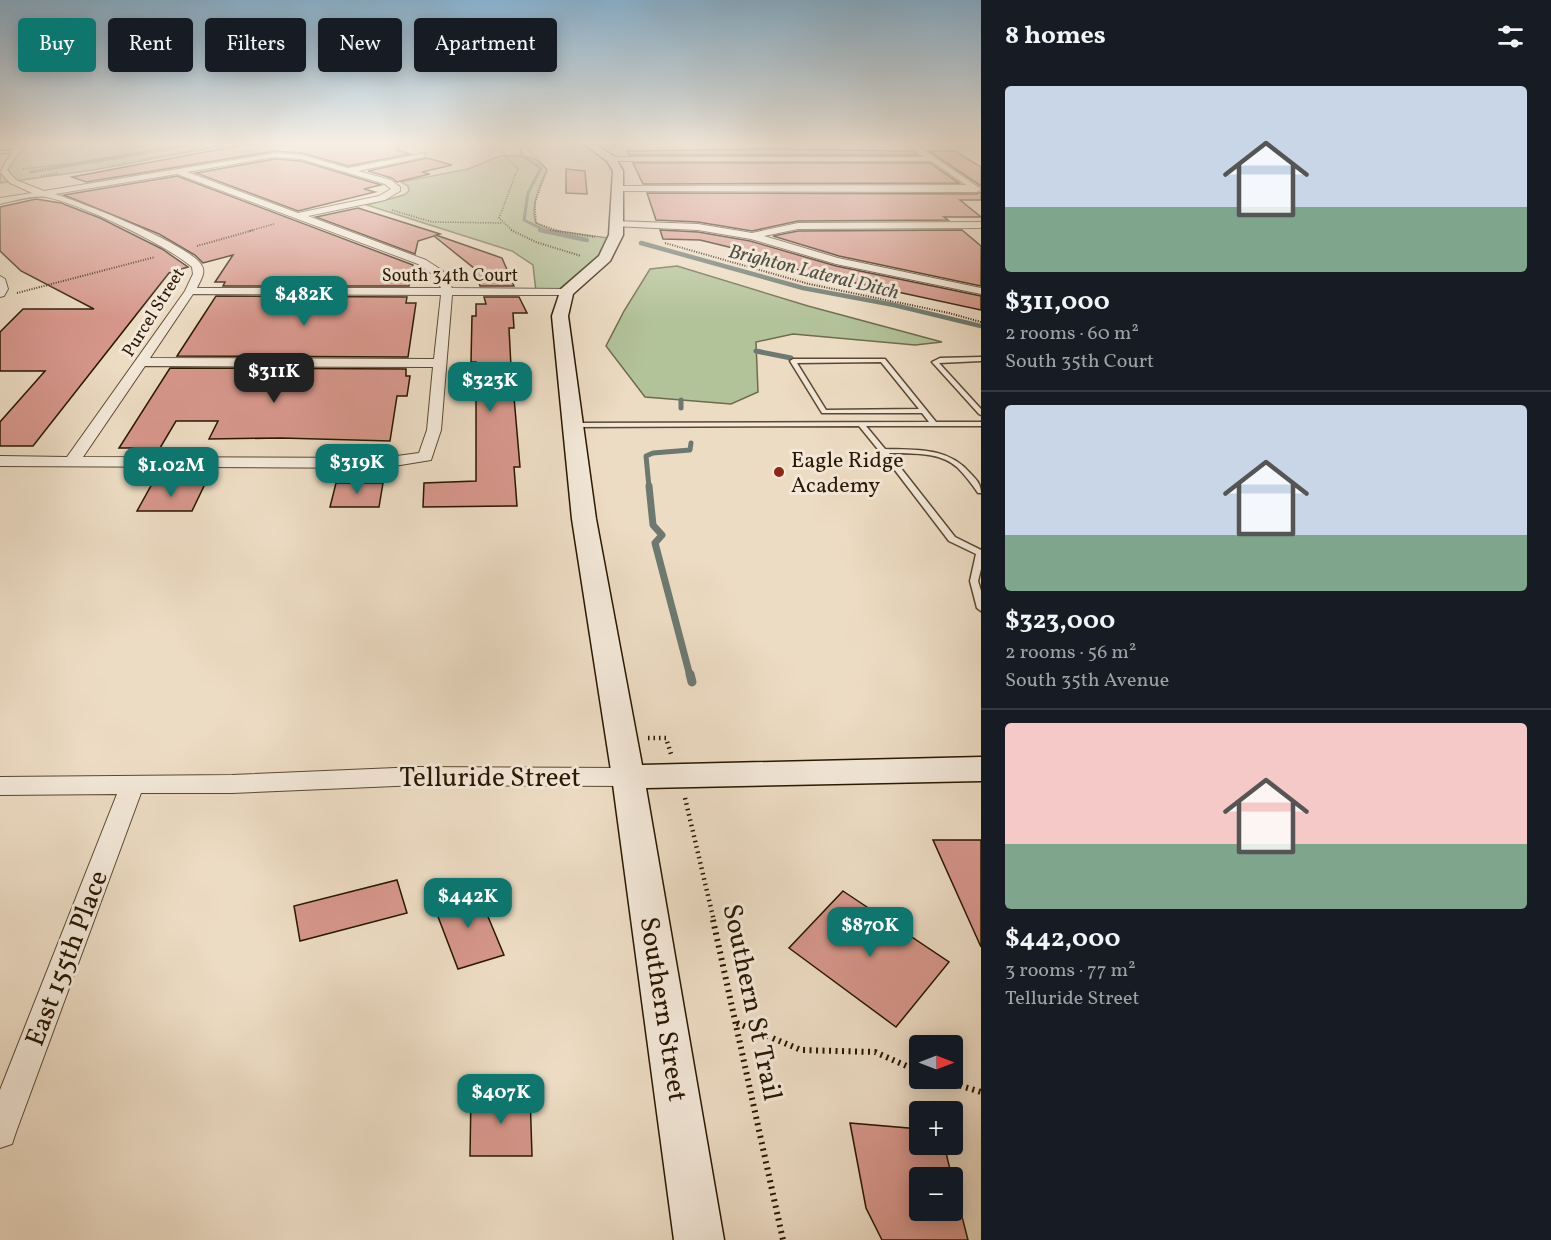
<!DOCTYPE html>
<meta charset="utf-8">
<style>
body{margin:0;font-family:Vollkorn,serif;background:#20242c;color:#f1f3f6;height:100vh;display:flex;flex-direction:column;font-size:22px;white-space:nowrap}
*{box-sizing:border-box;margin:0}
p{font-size:20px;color:#9ea1a6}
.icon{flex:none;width:33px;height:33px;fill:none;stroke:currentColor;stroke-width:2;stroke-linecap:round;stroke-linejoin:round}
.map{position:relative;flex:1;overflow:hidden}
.side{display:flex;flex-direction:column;background:#171b24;width:570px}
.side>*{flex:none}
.top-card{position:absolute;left:18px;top:18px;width:570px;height:54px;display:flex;gap:12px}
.needle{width:39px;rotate:90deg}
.controls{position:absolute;left:909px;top:1035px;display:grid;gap:12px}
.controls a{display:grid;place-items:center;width:54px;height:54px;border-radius:6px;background:#171b24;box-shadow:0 3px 15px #0003;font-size:30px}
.price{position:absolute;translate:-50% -51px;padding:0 14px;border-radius:12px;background:#0f766e;color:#fff;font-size:20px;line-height:39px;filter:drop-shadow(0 2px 3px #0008)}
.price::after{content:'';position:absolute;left:50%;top:36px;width:18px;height:14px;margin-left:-9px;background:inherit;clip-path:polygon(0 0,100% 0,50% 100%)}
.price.current{background:#222;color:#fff}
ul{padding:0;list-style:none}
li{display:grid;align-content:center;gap:12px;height:318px;padding:0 24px}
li+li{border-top:2px solid #363941}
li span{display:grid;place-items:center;height:186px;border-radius:6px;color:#555}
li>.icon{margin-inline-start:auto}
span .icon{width:108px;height:108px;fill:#fffc;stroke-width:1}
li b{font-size:26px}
h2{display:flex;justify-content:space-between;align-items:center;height:72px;padding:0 24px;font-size:26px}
.chip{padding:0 21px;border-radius:6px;background:#171b24;box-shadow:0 3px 15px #0003;font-size:21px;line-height:54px}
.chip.current{background:#0f766e;color:#fff}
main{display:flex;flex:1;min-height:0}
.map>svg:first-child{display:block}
</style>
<main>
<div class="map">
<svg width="981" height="1240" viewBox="0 0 981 1240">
<rect width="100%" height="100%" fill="#eddcc4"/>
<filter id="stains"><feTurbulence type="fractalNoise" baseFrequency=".00333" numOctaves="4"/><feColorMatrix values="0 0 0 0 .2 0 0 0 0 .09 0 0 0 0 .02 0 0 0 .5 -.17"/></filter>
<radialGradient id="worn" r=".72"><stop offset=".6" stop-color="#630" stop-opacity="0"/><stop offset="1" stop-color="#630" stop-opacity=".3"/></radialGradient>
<!-- green -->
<g fill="#b2c299" stroke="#6e6c4d" stroke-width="1.5">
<path d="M20,145H228L93,170L0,183V173H3Z"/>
<path d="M500,156C519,156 535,153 547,170C540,184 530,208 536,223L551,230L615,239L566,292H536L533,265L512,251L367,205L404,195L409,191L408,186L401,182L468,169Z"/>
<path d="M677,266L808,306L942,342L915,345L793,334L756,342L758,392L731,404L645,397L606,346L624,311L650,269Z"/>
</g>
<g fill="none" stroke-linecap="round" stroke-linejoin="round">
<!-- stream-far4 -->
<g stroke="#6d7970" stroke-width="3">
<path d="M517,145L521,148L522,156L541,168L528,193L524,220L546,231"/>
<path d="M31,172L191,145"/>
</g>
<!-- stream-far3 -->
<g stroke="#6d7970" stroke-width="4.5">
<path d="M540,230L587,240"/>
<path d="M641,243L803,288L894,305L981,326"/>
</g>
<!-- stream-far2 -->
<g stroke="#6d7970" stroke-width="5">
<path d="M756,351L791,358"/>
<path d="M681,400V408"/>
<path d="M649,487L646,456L653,453L690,450L691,443"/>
</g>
<!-- stream-far1 -->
<path stroke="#6d7970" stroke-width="7" d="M649,486L653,525L662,535L655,543L690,676"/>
<!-- stream -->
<path stroke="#6d7970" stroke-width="9" d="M690,674L692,682"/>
</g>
<!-- building -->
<g fill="#d7978c" stroke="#291701" stroke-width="1.5">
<path d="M242,145H398V150L410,154L348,166L303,153L275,151L86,182L72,177Z"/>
<path d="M771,149L912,151L917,155H629L627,151Z"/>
<path d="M929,151H955L981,167V186Z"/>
<path d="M427,158L452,165L422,172L430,174L397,182L392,178L368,171Z"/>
<path d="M275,159L301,161L381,185L364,189L375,192L298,211L196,173Z"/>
<path d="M633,163H930L959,183L643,184Z"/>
<path d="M566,169L585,171L587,194L566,193Z"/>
<path d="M177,176L413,265L409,286H223L225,282H215L233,255L203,263L195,255L159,234L64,195Z"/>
<path d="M981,192V200H960L981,217H944L948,220L798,221L752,231L698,222L656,220L647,193L977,194Z"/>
<path d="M36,199L61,203L100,218L162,249L188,267L169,273L33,446H0V422L45,371H0V332L23,309H94L21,271L0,251V207Z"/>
<path d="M358,208L440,234L436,235L502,258L514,286H480L475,269L434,236L418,241L415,254L316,217Z"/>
<path d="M660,230L698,232L750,241L836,266L981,296V310L805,272L737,249L700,240L663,239Z"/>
<path d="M962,230L981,246V286L839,256L773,236L798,231Z"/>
<path d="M216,296L407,297L406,303H416L408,357L177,356Z"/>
<path d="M484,297H519L527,313H513L514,328H509L511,367H524L526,397H514L520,467H514L517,506L423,507L424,483L476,481V362H471L472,316H476V304H486Z"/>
<path d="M170,368L406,369V376H410L407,396H397L390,441L281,438L209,439L218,421H176L160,448H119Z"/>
<path d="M336,483H383L379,507H330Z"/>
<path d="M152,484H205L192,511H137Z"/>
<path d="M933,840H981V947Z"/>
<path d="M397,880L407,913L300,941L294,906Z"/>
<path d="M476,888L504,955L458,969L432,901Z"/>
<path d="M843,891L949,962L896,1027L789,948Z"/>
<path d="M471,1094H530L532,1156H470Z"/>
<path d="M850,1123L920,1129V1144H944L952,1178H920V1210H952V1178L968,1240H882L866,1208Z"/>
</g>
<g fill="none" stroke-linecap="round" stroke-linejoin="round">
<!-- lane casing -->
<g stroke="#5a4832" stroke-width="3">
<g id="lane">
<path d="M0,151H15L17,152L0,153Z"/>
<path d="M981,357V361L939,363L981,409V415L979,414L932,362L940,358Z"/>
<path d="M885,359L936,422H981V426H866L885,449C916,450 948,447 970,473C976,479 981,484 981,493H978C972,484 965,475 957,467C938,451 912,454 889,453L955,537L981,550V569L978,581L981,591V611L977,608L970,581L976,554L949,541L894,469L859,426L572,427L569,425L572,423L929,422L922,413H822L790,361L793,359ZM881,362L919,409L826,410L797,363Z"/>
</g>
</g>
<!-- street casing -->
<g stroke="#5a4832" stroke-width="2">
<g id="street">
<path d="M16,145H24L7,170L16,180L44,191L275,153L302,155L348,168L425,153V157L358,171L391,180L400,187V191L385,200L308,216L426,260L443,271L452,288L566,289L572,292L566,295H452L441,430L431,460L382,468L0,466V456L67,457L185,291L193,274L192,267C165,244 81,204 46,197C33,195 13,201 0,204V198L32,193L10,183L0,172ZM275,157L301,159L385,184L391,189L379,196L298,213L187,172ZM177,174L418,264L435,276L441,288H197C200,281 206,273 202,266C192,245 80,202 55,194ZM193,294L441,295L434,359L150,358ZM145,366L433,367L427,430L419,453L382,458L83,457Z"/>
<path d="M908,145H917L981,189L977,192L617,191L614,190V186L966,185L931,161H611L607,159L611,157H924Z"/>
<path d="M616,221L698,224L752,233L798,223L981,222V228L798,229L764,236L838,258L981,288V294L836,264L751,239L698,230L613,226L611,224Z"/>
<path d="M0,276L5,279L8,289L4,296L0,297Z"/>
<path d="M419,767L628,768L636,771L640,777L636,783L628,786L419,785L232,793H141L16,1132L12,1144L0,1148V1090L117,794L0,795V777L232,775Z"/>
</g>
</g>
<!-- secondary casing -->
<g stroke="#291701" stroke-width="3">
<path id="secondary" d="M585,145H597L615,157L623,171V235L610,261L573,294L568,316L596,519L642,765L981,757V781L646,788L724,1240H674L612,777L572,519L552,316L561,289L599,256L609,235L613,171L607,161Z"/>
</g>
<!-- path-far3 -->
<g stroke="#291701" stroke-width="1.5" stroke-dasharray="1 1.5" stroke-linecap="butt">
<path d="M490,145L504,149V156L518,168L499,218L513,231"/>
<path d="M524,145C531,155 540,160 547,170L535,203L536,223L559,231"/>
<path d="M139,160L224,145"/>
<path d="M23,169L75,163L180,145"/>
<path d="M41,176L57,173"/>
<path d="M392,210L432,222L502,223"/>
<path d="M249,231L274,224"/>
</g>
<!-- path-far2 -->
<g stroke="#291701" stroke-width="2" stroke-dasharray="1 1.5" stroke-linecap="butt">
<path d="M511,230L536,242L581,256"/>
<path d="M550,230L595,237"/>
<path d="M665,243L809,284L949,313L981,322"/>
<path d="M197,246L254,230"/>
<path d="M17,293L155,257"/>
</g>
<!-- path-far1 -->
<g stroke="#291701" stroke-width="4.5" stroke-dasharray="1.5 4" stroke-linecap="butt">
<path d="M648,738H666L671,754"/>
<path d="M685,798L714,921"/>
</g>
<!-- path -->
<g stroke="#291701" stroke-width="6" stroke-dasharray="2 4.5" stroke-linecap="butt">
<path d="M713,920L783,1240"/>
<path d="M737,1023L801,1050L875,1052L920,1072"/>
<path d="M935,1078L981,1092"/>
</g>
<!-- lane -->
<use href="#lane" fill="#f3e8d9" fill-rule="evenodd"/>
<!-- street -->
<use href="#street" fill="#f3e8d9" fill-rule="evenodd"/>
<!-- secondary -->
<use href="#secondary" fill="#f3e8d9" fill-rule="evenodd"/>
</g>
<!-- sky -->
<linearGradient id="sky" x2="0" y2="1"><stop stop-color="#89b6d6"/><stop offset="0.45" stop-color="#f7efe4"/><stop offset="1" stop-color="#f7efe4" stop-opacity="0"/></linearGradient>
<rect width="981" height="319" fill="url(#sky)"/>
<!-- markers -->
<circle fill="#8f2418" stroke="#f3e8d9" stroke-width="2" cx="779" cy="472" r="6"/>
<g text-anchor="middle" stroke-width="6" stroke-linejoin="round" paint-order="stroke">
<!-- far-street labels -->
<g font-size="18" fill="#291701" stroke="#f3e8d9">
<text x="450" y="281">South 34th Court</text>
<text transform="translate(153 312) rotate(-58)" y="6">Purcel Street</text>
</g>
<!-- far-water labels -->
<g font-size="20" font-style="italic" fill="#515042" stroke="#f3e8d9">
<text transform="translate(814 271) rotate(14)" y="7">Brighton Lateral Ditch</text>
</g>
<!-- poi labels -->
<g font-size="22" fill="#291701" stroke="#f3e8d9" text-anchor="start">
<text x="791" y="467">Eagle Ridge<tspan x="791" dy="25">Academy</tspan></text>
</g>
<!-- near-street labels -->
<g font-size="27" fill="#291701" stroke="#f3e8d9">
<text x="490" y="786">Telluride Street</text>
<text transform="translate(66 958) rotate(-69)" y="9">East 155th Place</text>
<text transform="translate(753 1002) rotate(78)" y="9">Southern St Trail</text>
<text transform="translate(664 1009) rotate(81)" y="9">Southern Street</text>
</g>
</g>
<rect width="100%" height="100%" filter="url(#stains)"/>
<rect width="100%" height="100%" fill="url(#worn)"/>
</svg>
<div class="controls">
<a><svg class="needle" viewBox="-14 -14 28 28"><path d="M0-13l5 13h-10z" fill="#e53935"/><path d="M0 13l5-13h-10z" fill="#9ea1a6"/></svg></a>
<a>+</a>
<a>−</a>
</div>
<b class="price" style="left:304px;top:327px">$482K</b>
<b class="price current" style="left:274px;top:404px">$311K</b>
<b class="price" style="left:490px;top:413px">$323K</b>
<b class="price" style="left:357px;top:495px">$319K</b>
<b class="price" style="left:171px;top:498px">$1.02M</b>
<b class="price" style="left:468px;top:929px">$442K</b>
<b class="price" style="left:870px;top:958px">$870K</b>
<b class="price" style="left:501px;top:1125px">$407K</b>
<div class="top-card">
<a class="chip current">Buy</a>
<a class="chip">Rent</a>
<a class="chip">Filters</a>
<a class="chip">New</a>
<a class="chip">Apartment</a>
</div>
</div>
<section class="side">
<h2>8 homes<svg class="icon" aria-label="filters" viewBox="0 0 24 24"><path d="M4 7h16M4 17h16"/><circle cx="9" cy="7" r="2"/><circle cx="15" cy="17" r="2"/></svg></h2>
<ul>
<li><span style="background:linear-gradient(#c9d6e8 65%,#7fa58c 0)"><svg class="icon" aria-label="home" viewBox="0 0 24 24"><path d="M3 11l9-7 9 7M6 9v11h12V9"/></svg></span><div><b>$311,000</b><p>2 rooms · 60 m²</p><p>South 35th Court</p></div></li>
<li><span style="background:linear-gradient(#c9d6e8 70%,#7fa58c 0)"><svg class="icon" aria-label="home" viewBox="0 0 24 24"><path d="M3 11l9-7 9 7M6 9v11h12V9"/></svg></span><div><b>$323,000</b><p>2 rooms · 56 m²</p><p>South 35th Avenue</p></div></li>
<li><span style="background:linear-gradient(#f6c9c9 65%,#7fa58c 0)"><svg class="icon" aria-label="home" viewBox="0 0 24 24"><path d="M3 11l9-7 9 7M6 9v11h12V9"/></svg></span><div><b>$442,000</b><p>3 rooms · 77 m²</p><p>Telluride Street</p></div></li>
</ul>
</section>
</main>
